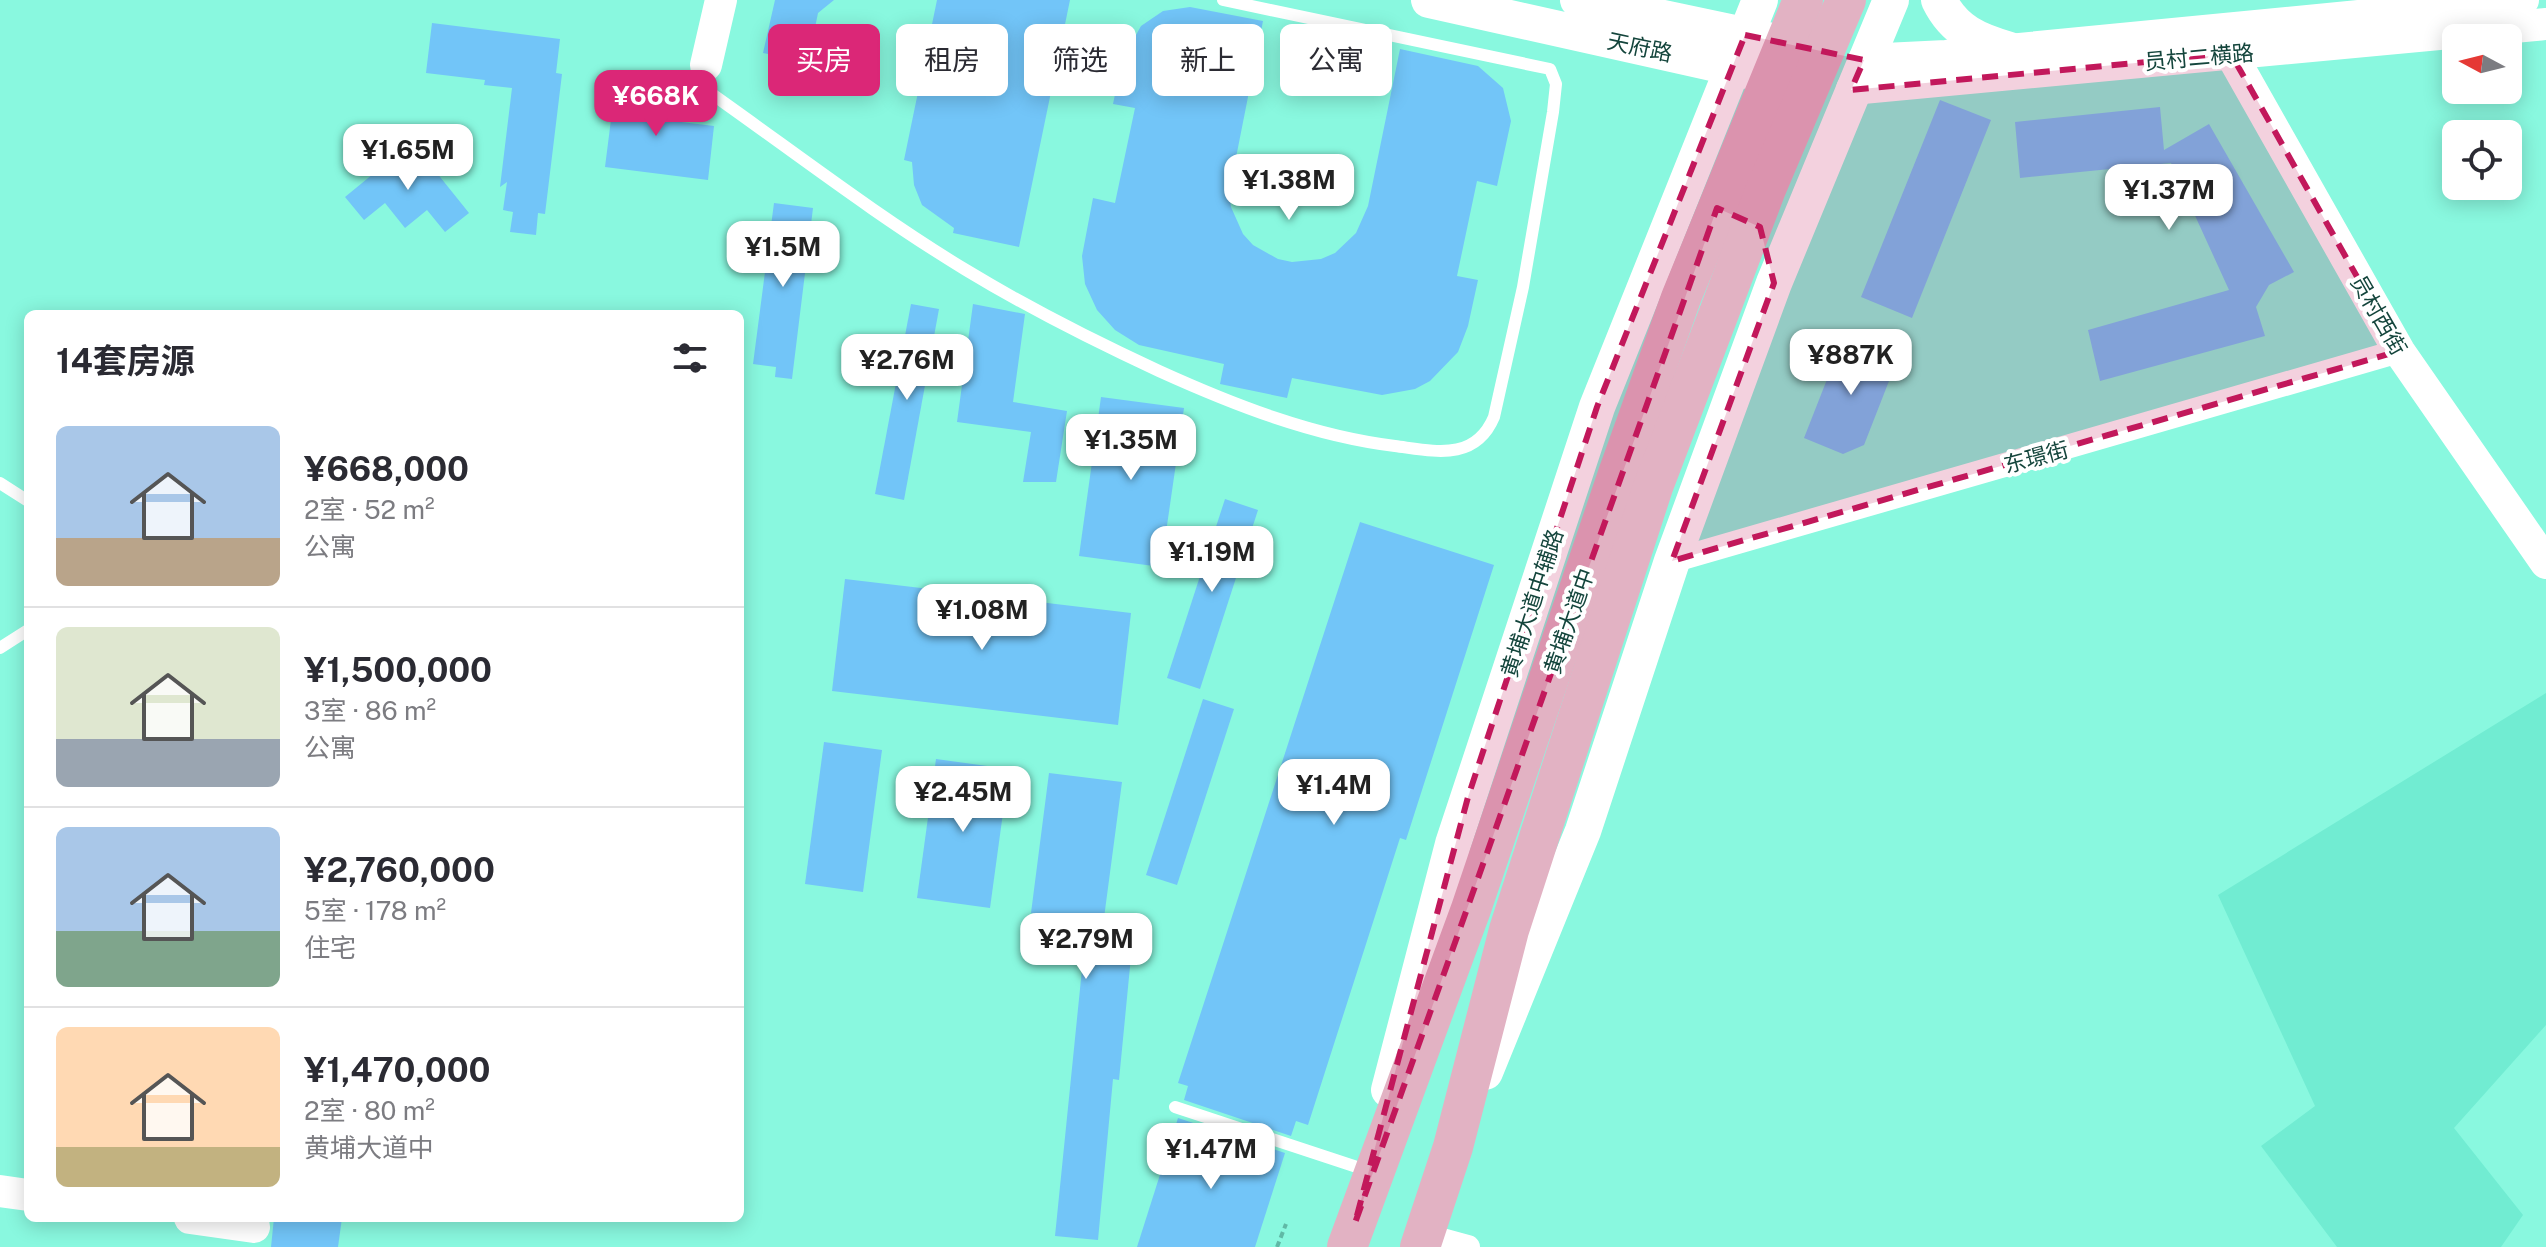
<!DOCTYPE html>
<html lang="zh">
<meta charset="utf-8">
<style>
body{margin:0;font-family:"Public Sans","Noto Sans SC",sans-serif;background:#f2f2f3;color:#2b2b33;height:100vh;display:flex;flex-direction:column;font-size:30px;white-space:nowrap}
*{box-sizing:border-box;margin:0}
p{font-size:26px;color:#7c7c81}
.icon{flex:none;width:44px;height:44px;fill:none;stroke:currentColor;stroke-width:2;stroke-linecap:round;stroke-linejoin:round}
.map{position:relative;flex:1;overflow:hidden}
.drawer{position:absolute;left:24px;top:310px;width:720px;height:912px;display:flex;flex-direction:column;background:#fff;border-radius:12px;box-shadow:0 4px 20px #0003}
.drawer>*{flex:none}
.guide{position:absolute;left:768px;top:24px;width:760px;height:72px;display:flex;gap:16px}
.needle{width:52px;rotate:277deg}
.tools{position:absolute;left:2442px;top:24px;display:grid;gap:16px}
.tools a{display:grid;place-items:center;width:80px;height:80px;border-radius:12px;background:#fff;box-shadow:0 4px 20px #0003;font-size:40px}
.price{position:absolute;translate:-50% -68px;padding:0 18px;border-radius:16px;background:#fff;color:#222;font-size:26px;line-height:52px;filter:drop-shadow(0 2px 4px #0008)}
.price::after{content:'';position:absolute;left:50%;top:48px;width:24px;height:18px;margin-left:-12px;background:inherit;clip-path:polygon(0 0,100% 0,50% 100%)}
.price.selected{background:#db2777;color:#fff}
ul{padding:0;list-style:none}
li{display:flex;align-items:center;gap:24px;height:200px;padding:0 32px}
li+li{border-top:2px solid #e1e1e2}
li span{display:grid;place-items:center;flex:none;width:224px;height:160px;border-radius:12px;color:#555}
li>.icon{margin-inline-start:auto}
span .icon{width:96px;height:96px;fill:#fffc;stroke-width:1}
li b{font-size:34px}
h2{display:flex;justify-content:space-between;align-items:center;height:96px;padding:0 32px;font-size:34px}
.tag{padding:0 28px;border-radius:12px;background:#fff;box-shadow:0 4px 20px #0003;font-size:28px;line-height:72px}
.tag.selected{background:#db2777;color:#fff}
.map>svg:first-child{display:block}
</style>
<div class="map">
<svg width="2546" height="1247" viewBox="0 0 2546 1247">
<rect width="100%" height="100%" fill="#89f8df"/>
<!-- built -->
<path fill="#71ecd2" d="M2546,693V1025L2454,1128L2523,1215L2501,1247H2337L2261,1146L2315,1106L2218,895Z"/>
<!-- building -->
<g fill="#72c5f8">
<path d="M775,0H834L818,13L808,62L763,53Z"/>
<path d="M937,0H1070L1019,247L953,233L954,228L922,205L914,185L912,162L904,160Z"/>
<path d="M1190,7L1263,21L1229,193L1231,207L1243,234L1253,245L1278,259L1292,262L1321,259L1335,253L1356,233L1368,206L1400,49L1478,66L1503,88L1511,121L1497,186L1477,181L1457,276L1478,280L1468,326L1458,352L1430,381L1415,389L1382,395L1292,378L1287,398L1220,384L1224,364L1139,345L1115,330L1097,310L1085,284L1082,256L1093,198L1115,203L1135,108L1113,104L1122,60L1141,26L1163,11Z"/>
<path d="M432,23L560,39L556,73L562,74L545,214L538,213L536,235L510,232L513,212L503,210L507,182L500,187L512,88L484,85L485,80L426,73Z"/>
<path d="M615,88L668,95L665,120L714,126L708,180L605,167Z"/>
<path d="M1940,100L1991,120L1912,318L1861,297Z"/>
<path d="M2160,107L2164,150L2209,124L2294,272L2269,285L2256,307L2265,336L2100,381L2088,330L2229,290L2171,163L2020,178L2015,122Z"/>
<path d="M412,142L469,213L445,232L427,210L405,228L385,203L364,220L345,197Z"/>
<path d="M774,203L813,208L792,379L775,377L776,367L753,364Z"/>
<path d="M911,304L939,309L904,500L875,494Z"/>
<path d="M973,304L1025,314L1013,402L1067,411L1056,482H1023L1031,432L957,422Z"/>
<path d="M1844,336L1898,358L1864,445L1843,454L1804,438Z"/>
<path d="M1101,397L1184,408L1161,567L1079,556Z"/>
<path d="M1225,499L1258,510L1200,689L1167,678Z"/>
<path d="M1360,522L1494,565L1406,840L1400,838L1308,1125L1296,1121L1291,1136L1184,1100L1188,1086L1178,1083Z"/>
<path d="M845,579L1131,613L1118,725L832,691Z"/>
<path d="M1203,699L1234,709L1177,885L1146,875Z"/>
<path d="M824,742L882,750L863,892L805,884Z"/>
<path d="M936,759L1009,769L990,908L917,898Z"/>
<path d="M1049,773L1122,782L1102,933L1133,936L1119,1080L1113,1079L1098,1240L1055,1236L1087,920L1031,913Z"/>
<path d="M1178,1118L1285,1153L1255,1247H1137Z"/>
<path d="M274,1218H342L338,1247H271Z"/>
</g>
<g fill="none" stroke-linecap="round" stroke-linejoin="round">
<!-- path -->
<path stroke="#60b9a6" stroke-width="4" stroke-dasharray="6 4" stroke-linecap="butt" d="M1277,1247L1286,1224"/>
<!-- service -->
<g stroke="#fff" stroke-width="12">
<path d="M706,65L702,87C789,148 875,215 966,270C1027,307 1094,341 1159,371C1234,405 1313,436 1395,446C1434,451 1475,462 1494,417L1523,287L1553,112L1556,84L1550,69L1223,0"/>
<path d="M0,483L28,501"/>
<path d="M0,648L28,630"/>
<path d="M1175,1107L1369,1171"/>
</g>
<!-- minor -->
<g stroke="#fff" stroke-width="24">
<path d="M1672,561L2399,351"/>
<path d="M1424,1235L1468,1247"/>
</g>
<!-- tertiary -->
<g stroke="#fff" stroke-width="32">
<path d="M2231,54L2399,351L2546,563"/>
<path d="M1864,60L1946,56L2523,0"/>
<path d="M706,65L721,0"/>
<path d="M1852,89L2546,24"/>
<path d="M0,1191L28,1195"/>
<path d="M190,1218L254,1227"/>
</g>
<!-- secondary -->
<g stroke="#fff" stroke-width="36">
<path d="M1429,0L1752,72"/>
<path d="M1578,0L1768,40"/>
<path d="M1939,0C1954,31 1978,41 2010,50"/>
<path d="M1485,1072L1583,831L1672,561L1774,283L1891,0"/>
<path d="M1389,1090L1453,844L1597,407L1760,0"/>
</g>
<!-- primary -->
<g stroke="#e2b2c3" stroke-width="40">
<path d="M1347,1247L1471,909L1618,474L1681,298L1803,0"/>
<path d="M1420,1247L1453,1147L1509,930L1653,487L1766,189L1846,0"/>
</g>
</g>
<!-- marked area -->
<path fill="#c2185b" fill-opacity="0.2" stroke="#c2185b" stroke-width="6" stroke-dasharray="16 10" stroke-linejoin="round" d="M1745,35L1864,60L1851,90L2231,54L2399,351L1672,561L1774,283L1760,227L1717,208L1355,1223L1468,797L1597,407Z"/>
<g text-anchor="middle" stroke-width="8" stroke-linejoin="round" paint-order="stroke">
<!-- street labels -->
<g font-size="22" fill="#14453c" stroke="#fff">
<text transform="translate(1640 47) rotate(12)" y="8">天府路</text>
<text transform="translate(2199 57) rotate(-5)" y="8">员村二横路</text>
<text transform="translate(2379 315) rotate(60)" y="8">员村西街</text>
<text transform="translate(2036 457) rotate(-15)" y="8">东璟街</text>
<text transform="translate(1532 603) rotate(-72)" y="8">黄埔大道中辅路</text>
<text transform="translate(1569 621) rotate(-71)" y="8">黄埔大道中</text>
</g>
</g>
</svg>
<div class="tools">
<a><svg class="needle" viewBox="-14 -14 28 28"><path d="M0-13l5 13h-10z" fill="#e53935"/><path d="M0 13l5-13h-10z" fill="#7c7c81"/></svg></a>
<a><svg class="icon" aria-label="locate" viewBox="0 0 24 24"><circle cx="12" cy="12" r="6"/><path d="M12 2v4M12 18v4M2 12h4M18 12h4"/></svg></a>
</div>
<b class="price selected" style="left:656px;top:138px">¥668K</b>
<b class="price" style="left:408px;top:192px">¥1.65M</b>
<b class="price" style="left:1289px;top:222px">¥1.38M</b>
<b class="price" style="left:2169px;top:232px">¥1.37M</b>
<b class="price" style="left:783px;top:289px">¥1.5M</b>
<b class="price" style="left:1851px;top:397px">¥887K</b>
<b class="price" style="left:907px;top:402px">¥2.76M</b>
<b class="price" style="left:1131px;top:482px">¥1.35M</b>
<b class="price" style="left:1212px;top:594px">¥1.19M</b>
<b class="price" style="left:982px;top:652px">¥1.08M</b>
<b class="price" style="left:1334px;top:827px">¥1.4M</b>
<b class="price" style="left:963px;top:834px">¥2.45M</b>
<b class="price" style="left:1086px;top:981px">¥2.79M</b>
<b class="price" style="left:1211px;top:1191px">¥1.47M</b>
<div class="guide">
<a class="tag selected">买房</a>
<a class="tag">租房</a>
<a class="tag">筛选</a>
<a class="tag">新上</a>
<a class="tag">公寓</a>
</div>
<section class="drawer">
<h2>14套房源<svg class="icon" aria-label="filters" viewBox="0 0 24 24"><path d="M4 7h16M4 17h16"/><circle cx="9" cy="7" r="2"/><circle cx="15" cy="17" r="2"/></svg></h2>
<ul>
<li><span style="background:linear-gradient(#a9c7e8 70%,#b9a48a 0)"><svg class="icon" aria-label="home" viewBox="0 0 24 24"><path d="M3 11l9-7 9 7M6 9v11h12V9"/></svg></span><div><b>¥668,000</b><p>2室 · 52 m²</p><p>公寓</p></div></li>
<li><span style="background:linear-gradient(#dfe7d0 70%,#9aa5b1 0)"><svg class="icon" aria-label="home" viewBox="0 0 24 24"><path d="M3 11l9-7 9 7M6 9v11h12V9"/></svg></span><div><b>¥1,500,000</b><p>3室 · 86 m²</p><p>公寓</p></div></li>
<li><span style="background:linear-gradient(#a9c7e8 65%,#7fa58c 0)"><svg class="icon" aria-label="home" viewBox="0 0 24 24"><path d="M3 11l9-7 9 7M6 9v11h12V9"/></svg></span><div><b>¥2,760,000</b><p>5室 · 178 m²</p><p>住宅</p></div></li>
<li><span style="background:linear-gradient(#ffd9b3 75%,#c2b280 0)"><svg class="icon" aria-label="home" viewBox="0 0 24 24"><path d="M3 11l9-7 9 7M6 9v11h12V9"/></svg></span><div><b>¥1,470,000</b><p>2室 · 80 m²</p><p>黄埔大道中</p></div></li>
</ul>
</section>
</div>
